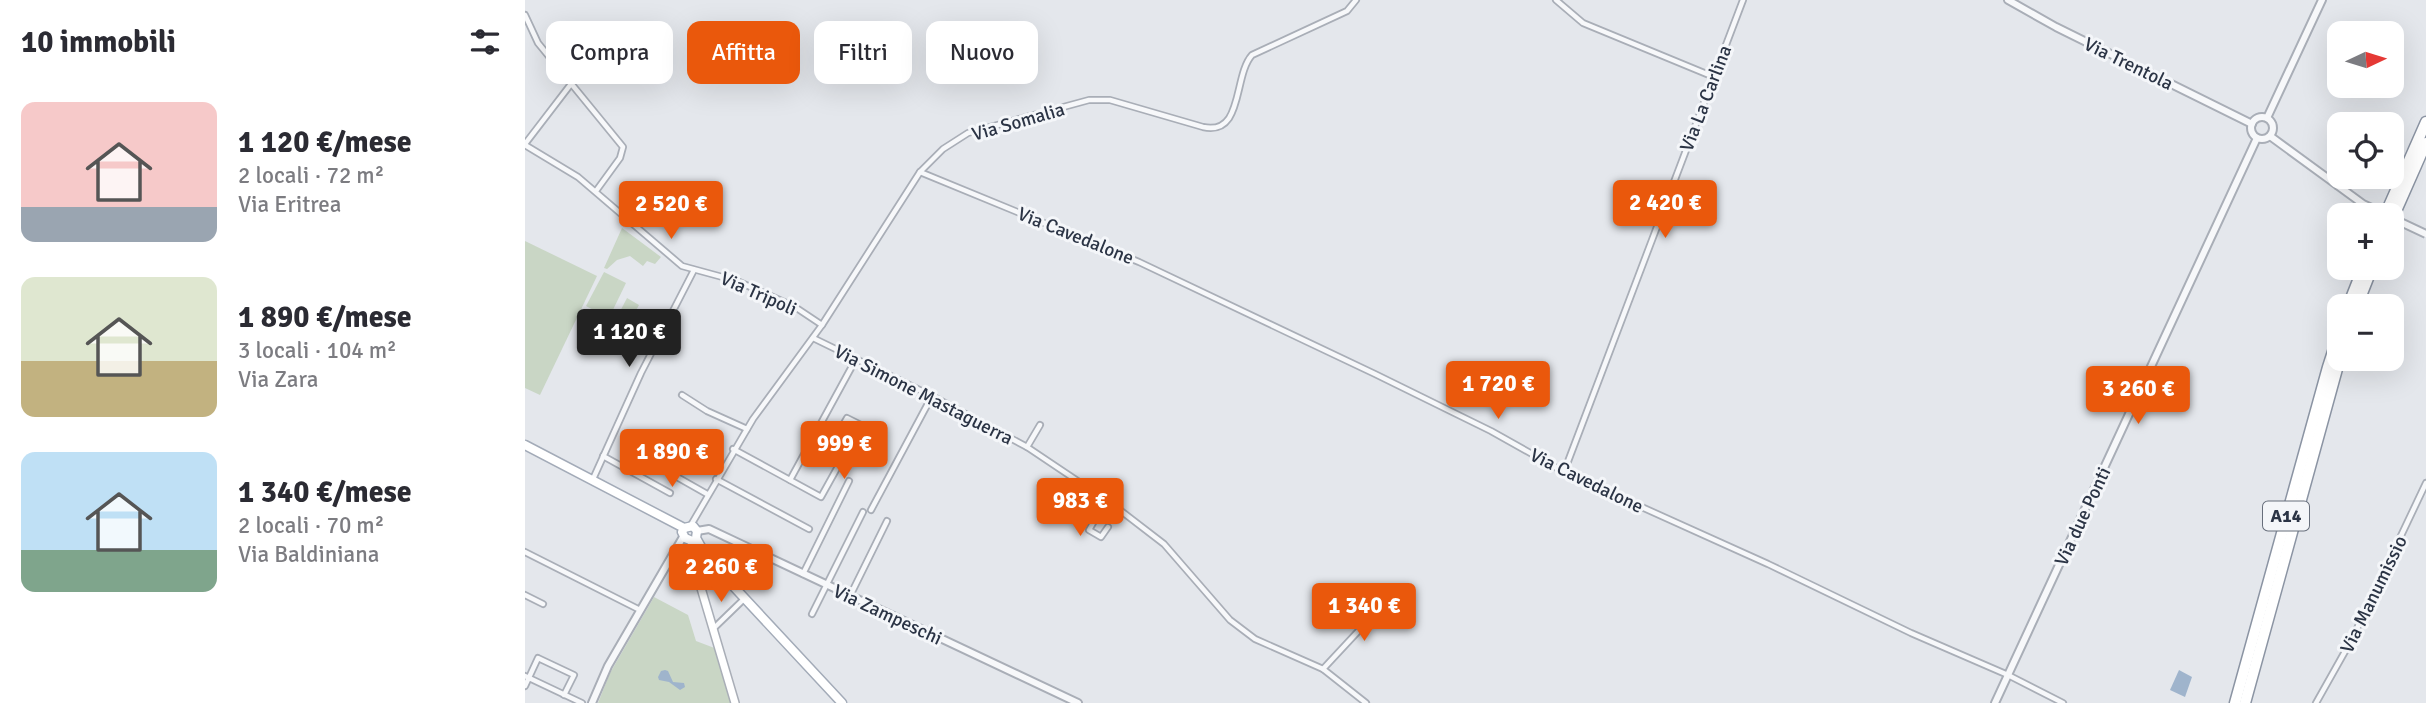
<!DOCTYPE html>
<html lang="it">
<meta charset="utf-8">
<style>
body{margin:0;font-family:Signika,sans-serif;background:#f7f7f7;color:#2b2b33;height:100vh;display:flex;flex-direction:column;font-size:26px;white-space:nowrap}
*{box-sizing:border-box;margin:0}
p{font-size:23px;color:#7c7c81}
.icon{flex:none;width:38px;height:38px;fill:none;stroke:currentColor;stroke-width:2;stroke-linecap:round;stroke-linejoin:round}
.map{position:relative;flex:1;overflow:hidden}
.sheet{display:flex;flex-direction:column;background:#fff;width:525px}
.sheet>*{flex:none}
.guide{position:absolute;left:21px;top:21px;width:665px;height:63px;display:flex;gap:14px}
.needle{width:46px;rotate:86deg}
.buttons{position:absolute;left:1802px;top:21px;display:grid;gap:14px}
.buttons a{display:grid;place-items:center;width:77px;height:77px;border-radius:14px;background:#fff;box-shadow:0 7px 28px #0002;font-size:35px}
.price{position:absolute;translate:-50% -60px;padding:0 16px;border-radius:7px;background:#ea580c;color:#fff;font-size:23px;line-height:46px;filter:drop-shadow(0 2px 4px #0008)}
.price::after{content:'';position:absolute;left:50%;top:42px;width:21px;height:16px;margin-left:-10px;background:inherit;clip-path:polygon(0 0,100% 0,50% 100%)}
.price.on{background:#222;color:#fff}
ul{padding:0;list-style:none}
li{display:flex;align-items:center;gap:21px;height:175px;padding:0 21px}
li span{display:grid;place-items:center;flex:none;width:196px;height:140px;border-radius:14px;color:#555}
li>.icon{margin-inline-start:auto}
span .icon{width:84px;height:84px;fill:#fffc;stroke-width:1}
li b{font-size:30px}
h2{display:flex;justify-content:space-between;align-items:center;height:84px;padding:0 21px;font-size:30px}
.chip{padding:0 24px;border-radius:14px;background:#fff;box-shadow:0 7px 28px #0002;font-size:24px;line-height:63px}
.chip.on{background:#ea580c;color:#fff}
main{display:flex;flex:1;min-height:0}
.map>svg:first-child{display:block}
</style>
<main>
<section class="sheet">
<h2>10 immobili<svg class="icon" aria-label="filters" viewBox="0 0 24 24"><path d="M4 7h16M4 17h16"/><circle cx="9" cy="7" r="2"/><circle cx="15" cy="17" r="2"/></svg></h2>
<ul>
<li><span style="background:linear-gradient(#f6c9c9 75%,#9aa5b1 0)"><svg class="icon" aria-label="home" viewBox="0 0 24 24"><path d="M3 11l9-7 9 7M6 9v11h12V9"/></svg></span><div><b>1 120 €/mese</b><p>2 locali · 72 m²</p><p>Via Eritrea</p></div></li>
<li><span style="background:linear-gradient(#dfe7d0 60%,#c2b280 0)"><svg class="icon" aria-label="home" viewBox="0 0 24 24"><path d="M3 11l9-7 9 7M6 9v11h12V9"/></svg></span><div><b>1 890 €/mese</b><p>3 locali · 104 m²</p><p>Via Zara</p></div></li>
<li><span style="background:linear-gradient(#bfe0f5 70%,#7fa58c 0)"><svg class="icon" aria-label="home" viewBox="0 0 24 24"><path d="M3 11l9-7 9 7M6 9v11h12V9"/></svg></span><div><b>1 340 €/mese</b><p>2 locali · 70 m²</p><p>Via Baldiniana</p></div></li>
</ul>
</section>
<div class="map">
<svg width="1901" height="703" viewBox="0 0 1901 703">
<rect width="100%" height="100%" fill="#e4e7ec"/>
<!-- green -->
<g fill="#c9d6c5">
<path d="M97,228L136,257L130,264L122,261L118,266L105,256L92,260L82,269L79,268Z"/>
<path d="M0,241L72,276L15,395L0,388Z"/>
<path d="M79,272L101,283L84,318L61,306Z"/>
<path d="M102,298L114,305L102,327L90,321Z"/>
<path d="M129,597L163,615L171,641L192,649L208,703H73L85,673Z"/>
</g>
<!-- water -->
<g fill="#9fb4cc">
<path d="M140,670L143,671L148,682L159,683L160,687L155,690L144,682L134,680L133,677L136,671Z"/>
<path d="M1654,670L1667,677L1660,697L1645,690Z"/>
</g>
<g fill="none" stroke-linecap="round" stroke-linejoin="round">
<!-- minor casing -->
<g stroke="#a9aeb7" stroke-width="8">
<g id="minor">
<path d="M1031,0L1058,23L1189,77"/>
<path d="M0,15L13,43L98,147L95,158L71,191"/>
<path d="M0,144L46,84"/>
<path d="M0,145L53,177L157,266L212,281L270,307L297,325"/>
<path d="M395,172L614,262L850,374L966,431L1039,472L1243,564L1386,633L1483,675L1538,703"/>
<path d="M288,338L407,396L502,447L587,504L639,544L705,620L730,639L798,669L841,703"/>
<path d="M157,395L182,411L222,429"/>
<path d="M502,447L515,425"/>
<path d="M208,449L296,497L336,425L322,418L318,425L331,433"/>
<path d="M78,456L145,493"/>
<path d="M316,460L323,463"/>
<path d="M152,466L151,471L152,477L182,494"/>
<path d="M1039,472L1218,0"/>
<path d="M68,479L116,373L169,270"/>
<path d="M191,479L284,529"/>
<path d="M265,480L331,359"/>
<path d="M581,500L564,530L576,537L583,527"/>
<path d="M346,510L407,396"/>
<path d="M166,525L228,419L297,325L395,172L418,149L443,133L564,100H585L678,127C719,136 708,76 727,55L822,11L831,0"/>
<path d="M0,552L115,610"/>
<path d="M278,574L324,481"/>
<path d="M0,595L18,604"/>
<path d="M325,596L362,521"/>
<path d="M287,614L338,512"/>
<path d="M189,628L219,599"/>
<path d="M798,669L839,625L853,599"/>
<path d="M0,676L57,703"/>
<path d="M0,686L13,658L49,675L39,695"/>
<path d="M1791,703L1827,639L1901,483"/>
</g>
</g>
<!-- tertiary casing -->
<g stroke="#a9aeb7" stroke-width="10">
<g id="tertiary">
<path d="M1483,0L1531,27L1727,124"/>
<circle cx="1737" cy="128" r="11"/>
<path d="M1742,118L1797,0"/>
<path d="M1745,136L1812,185"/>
<path d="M172,531L184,529L553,703"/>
<path d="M67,703L83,666L158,537"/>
<path d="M1470,703L1732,138"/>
</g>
</g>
<!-- secondary casing -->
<g stroke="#a9aeb7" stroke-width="10">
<path id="secondary" d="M169,545L168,561L210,703"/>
</g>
<!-- primary casing -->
<g stroke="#a3abb8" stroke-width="11">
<g id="primary">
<path d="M0,445L159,528L168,526L172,531L171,538L176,547"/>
<path d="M159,528L157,532L160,538L165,540L183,559L317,703"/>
</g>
</g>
<!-- motorway casing -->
<g stroke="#8b94a3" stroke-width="13">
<g id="motorway">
<path d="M1860,215L1901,122"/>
<path d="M1867,220L1901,143"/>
<path d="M1823,306L1838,268"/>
<path d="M1832,306L1847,268"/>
<path d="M1710,703L1803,367L1815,330"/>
<path d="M1720,703L1815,358"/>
</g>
</g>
<!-- minor -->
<use href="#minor" stroke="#f7f8fa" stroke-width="4.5"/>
<!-- tertiary -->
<use href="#tertiary" stroke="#f7f8fa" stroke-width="6"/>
<!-- secondary -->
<use href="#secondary" stroke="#fff" stroke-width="7"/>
<!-- primary -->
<use href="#primary" stroke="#fff" stroke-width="8"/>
<!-- motorway -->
<use href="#motorway" stroke="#fff" stroke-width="10"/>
<!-- tertiary-bridge casing -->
<g stroke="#a9aeb7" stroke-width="10" stroke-linecap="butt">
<g id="tertiary-bridge">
<path d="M1812,185L1838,204L1862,215"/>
<path d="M1867,218L1901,234"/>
</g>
</g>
<!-- tertiary-bridge -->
<use href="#tertiary-bridge" stroke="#f7f8fa" stroke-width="6"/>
</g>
<g text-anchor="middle" stroke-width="6" stroke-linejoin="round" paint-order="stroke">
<!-- shield labels -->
<rect fill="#f4f6f9" stroke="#676e7b" stroke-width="2" x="1738" y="501.5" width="46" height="29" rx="5"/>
<g font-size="18" font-weight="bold" fill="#2b3445">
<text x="1761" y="522">A14</text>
</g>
<!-- street labels -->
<g font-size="19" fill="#2b3445" stroke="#f4f6f9">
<text transform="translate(1604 63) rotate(26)" y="7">Via Trentola</text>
<text transform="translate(1180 98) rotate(-69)" y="7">Via La Carlina</text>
<text transform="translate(493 121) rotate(-16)" y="7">Via Somalia</text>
<text transform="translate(551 235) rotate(22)" y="7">Via Cavedalone</text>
<text transform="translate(234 293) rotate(24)" y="7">Via Tripoli</text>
<text transform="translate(399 394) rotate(27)" y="7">Via Simone Mastaguerra</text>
<text transform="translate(1062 480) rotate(26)" y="7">Via Cavedalone</text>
<text transform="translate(1557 516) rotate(-65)" y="7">Via due Ponti</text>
<text transform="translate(1848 594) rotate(-64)" y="7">Via Manumissio</text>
<text transform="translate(363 614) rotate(25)" y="7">Via Zampeschi</text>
</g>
</g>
</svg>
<div class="buttons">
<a><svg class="needle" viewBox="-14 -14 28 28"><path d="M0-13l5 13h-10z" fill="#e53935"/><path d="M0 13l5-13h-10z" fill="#7c7c81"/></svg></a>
<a><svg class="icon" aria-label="locate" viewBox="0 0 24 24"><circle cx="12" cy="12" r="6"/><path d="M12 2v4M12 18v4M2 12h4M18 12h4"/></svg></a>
<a>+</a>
<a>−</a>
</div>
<b class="price" style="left:1140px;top:240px">2 420 €</b>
<b class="price" style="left:146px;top:241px">2 520 €</b>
<b class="price on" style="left:104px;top:369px">1 120 €</b>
<b class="price" style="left:973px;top:421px">1 720 €</b>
<b class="price" style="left:1613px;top:426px">3 260 €</b>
<b class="price" style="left:319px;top:481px">999 €</b>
<b class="price" style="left:147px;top:489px">1 890 €</b>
<b class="price" style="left:555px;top:538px">983 €</b>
<b class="price" style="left:196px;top:604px">2 260 €</b>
<b class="price" style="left:839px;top:643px">1 340 €</b>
<div class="guide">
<a class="chip">Compra</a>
<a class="chip on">Affitta</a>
<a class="chip">Filtri</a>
<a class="chip">Nuovo</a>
</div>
</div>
</main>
